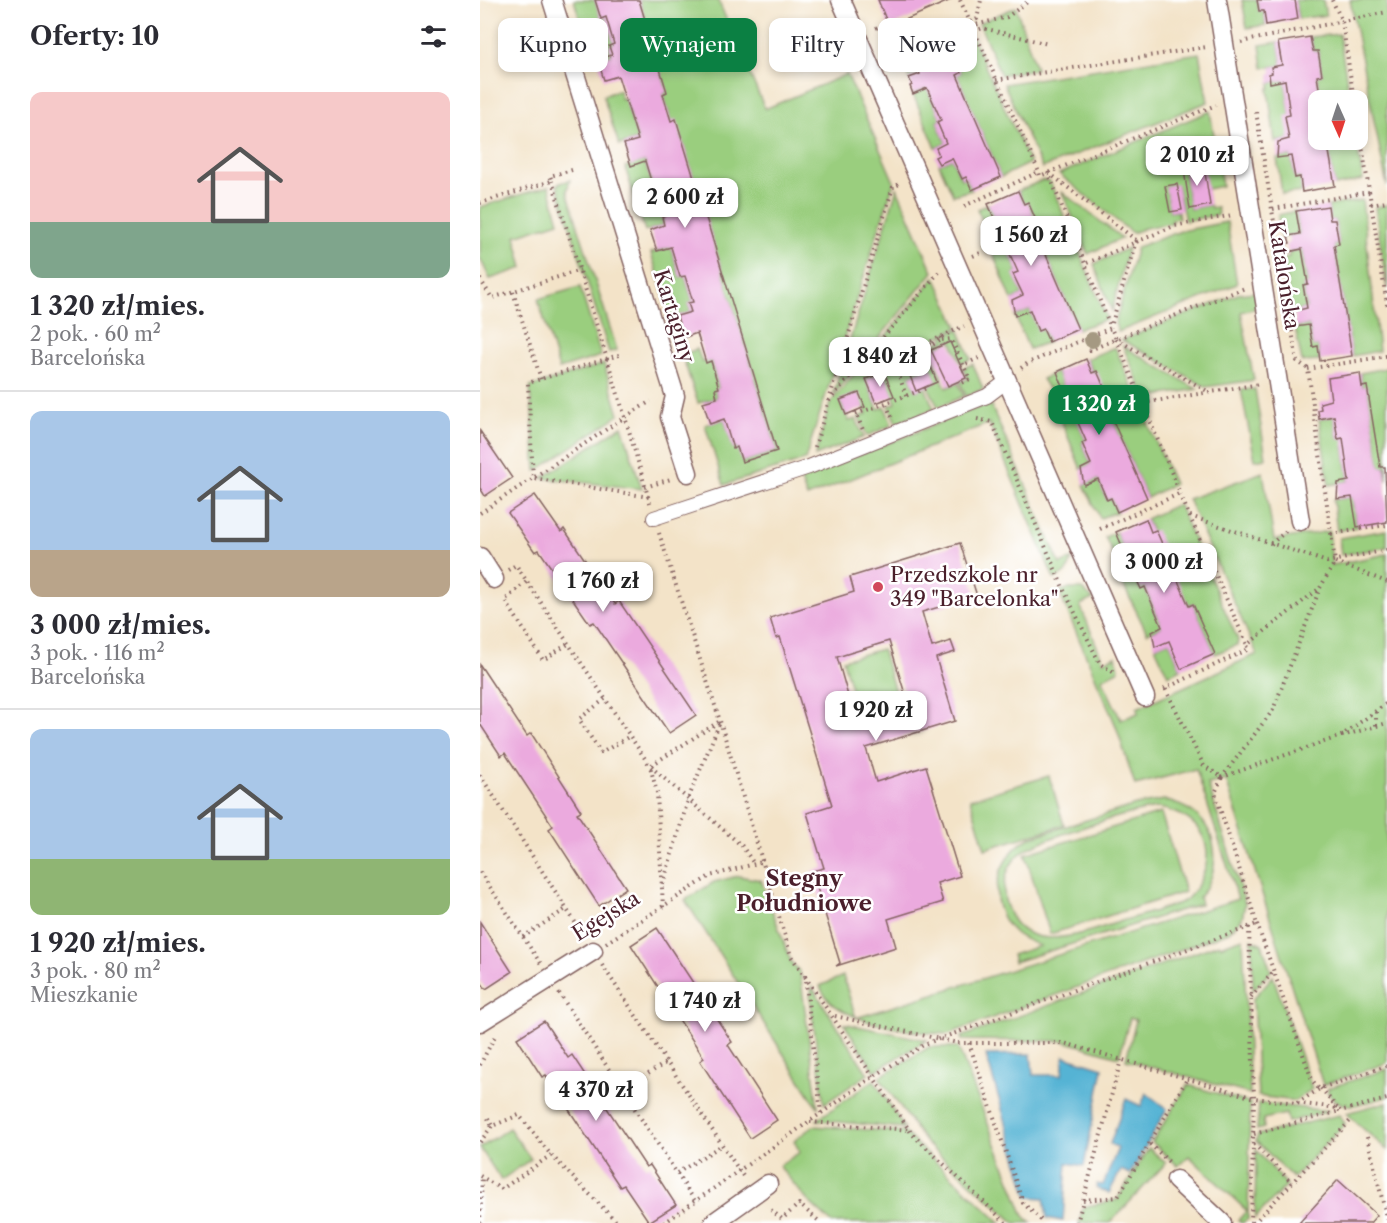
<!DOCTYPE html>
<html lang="pl">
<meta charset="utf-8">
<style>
body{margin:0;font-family:"Libre Caslon Text",serif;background:#f2f2f3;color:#2b2b33;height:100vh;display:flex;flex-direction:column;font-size:22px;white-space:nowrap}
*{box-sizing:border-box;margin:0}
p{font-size:20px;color:#7c7c81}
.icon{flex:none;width:33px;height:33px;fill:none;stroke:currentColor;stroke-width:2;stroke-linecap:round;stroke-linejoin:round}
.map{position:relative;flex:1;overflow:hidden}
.panel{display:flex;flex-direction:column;background:#fff;width:480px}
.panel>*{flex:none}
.hud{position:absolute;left:18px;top:18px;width:570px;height:54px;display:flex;gap:12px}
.needle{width:39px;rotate:177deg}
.buttons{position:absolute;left:828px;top:90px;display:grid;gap:12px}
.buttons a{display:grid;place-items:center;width:60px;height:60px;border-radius:12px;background:#fff;box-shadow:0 3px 9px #0003;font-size:30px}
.price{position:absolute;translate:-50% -51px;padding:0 14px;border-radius:12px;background:#fff;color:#222;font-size:20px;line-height:39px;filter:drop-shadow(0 2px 3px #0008)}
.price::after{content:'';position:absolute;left:50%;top:36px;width:18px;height:14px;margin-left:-9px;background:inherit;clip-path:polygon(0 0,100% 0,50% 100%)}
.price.current{background:#0b8043;color:#fff}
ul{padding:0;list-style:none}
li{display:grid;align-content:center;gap:12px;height:318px;padding:0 30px}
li+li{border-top:2px solid #e1e1e2}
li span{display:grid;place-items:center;height:186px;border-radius:12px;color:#555}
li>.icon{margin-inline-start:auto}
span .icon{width:108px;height:108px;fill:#fffc;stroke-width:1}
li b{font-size:26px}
h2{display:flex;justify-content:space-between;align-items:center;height:72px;padding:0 30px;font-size:26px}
.chip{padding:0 21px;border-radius:12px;background:#fff;box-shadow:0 3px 9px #0003;font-size:21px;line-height:54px}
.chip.current{background:#0b8043;color:#fff}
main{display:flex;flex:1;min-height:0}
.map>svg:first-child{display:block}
</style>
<main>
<section class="panel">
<h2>Oferty: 10<svg class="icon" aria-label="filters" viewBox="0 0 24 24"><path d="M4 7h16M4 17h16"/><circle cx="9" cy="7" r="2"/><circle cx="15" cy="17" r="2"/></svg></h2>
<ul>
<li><span style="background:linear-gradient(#f6c9c9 70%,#7fa58c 0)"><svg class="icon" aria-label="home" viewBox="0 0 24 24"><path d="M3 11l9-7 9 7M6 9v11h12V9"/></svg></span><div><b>1 320 zł/mies.</b><p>2 pok. · 60 m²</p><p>Barcelońska</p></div></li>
<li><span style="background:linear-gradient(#a9c7e8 75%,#b9a48a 0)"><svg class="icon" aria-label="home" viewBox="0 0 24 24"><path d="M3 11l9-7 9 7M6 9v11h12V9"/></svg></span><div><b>3 000 zł/mies.</b><p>3 pok. · 116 m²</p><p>Barcelońska</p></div></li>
<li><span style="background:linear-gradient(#a9c7e8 70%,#8fb573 0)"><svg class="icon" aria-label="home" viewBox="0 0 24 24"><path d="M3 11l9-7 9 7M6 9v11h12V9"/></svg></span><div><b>1 920 zł/mies.</b><p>3 pok. · 80 m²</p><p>Mieszkanie</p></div></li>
</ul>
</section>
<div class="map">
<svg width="907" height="1223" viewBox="0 0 907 1223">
<rect width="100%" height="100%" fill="#fff"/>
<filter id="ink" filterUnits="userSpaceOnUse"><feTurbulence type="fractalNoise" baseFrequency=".0167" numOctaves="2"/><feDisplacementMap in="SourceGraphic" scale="12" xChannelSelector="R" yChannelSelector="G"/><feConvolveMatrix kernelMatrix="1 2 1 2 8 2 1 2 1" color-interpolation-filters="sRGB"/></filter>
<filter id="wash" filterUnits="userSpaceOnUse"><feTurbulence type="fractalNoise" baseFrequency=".008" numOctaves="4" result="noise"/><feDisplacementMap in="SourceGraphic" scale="24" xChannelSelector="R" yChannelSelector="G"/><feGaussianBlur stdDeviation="1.35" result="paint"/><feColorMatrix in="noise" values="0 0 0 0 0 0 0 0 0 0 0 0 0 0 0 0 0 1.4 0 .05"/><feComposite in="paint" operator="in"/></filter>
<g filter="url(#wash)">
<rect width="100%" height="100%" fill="#f3e3c8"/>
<!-- green -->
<g fill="#9ace7e" stroke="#727654" stroke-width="1.5" fill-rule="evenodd">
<path d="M94,0H115L121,18L126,17L134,44L129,46L132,55L112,61Z"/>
<path d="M159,0H238L285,109L367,74L414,182L325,460L244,485L225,425L244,419L253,448L257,447L262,462L297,451L196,120L191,121L183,94L187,92Z"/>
<path d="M762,0H777L779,11H784L786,25L767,28Z"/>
<path d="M815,0H843L846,15L818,19Z"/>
<path d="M870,0H907V186Z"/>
<path d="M536,7L556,69L521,75L499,23Z"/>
<path d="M487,27L550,163L521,177L477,75L481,73L471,51L467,52L461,39Z"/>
<path d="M859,34L870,100H841L837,76L842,75L838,51H833L830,37Z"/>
<path d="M798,42L802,65L783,68L780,45Z"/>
<path d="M431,52L440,74L429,78L419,57Z"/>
<path d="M719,53L728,102L562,168L524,84Z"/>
<path d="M805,80L810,115L809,139L795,142L788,89L790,88V83Z"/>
<path d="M447,88L461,120L457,122L466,143L456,148L433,94Z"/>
<path d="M139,90L141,99L145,98L158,140L139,145L123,96Z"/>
<path d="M730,111L742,186L727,189L723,166L704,170L710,209L730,205L731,208L737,207L738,215L705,221L697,185L686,186L690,212L698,211L699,218L692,219V223L665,228L652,233L579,174Z"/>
<path d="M847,140H876L883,180L855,186Z"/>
<path d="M811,156L815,178L820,177L822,192L802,194L797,158Z"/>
<path d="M472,158L481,179L486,177L492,190L473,195L459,164Z"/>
<path d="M165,161L174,190L178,189L186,216L182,217L184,225L165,231L145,167Z"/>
<path d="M90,180L87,191L137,350L129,352L77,184Z"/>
<path d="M563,180L570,182L627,319L598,329L554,227L558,225L548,203L544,204L538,191Z"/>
<path d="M69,186L79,222L35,236L43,268L10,279L0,258V207Z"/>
<path d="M417,188L453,272L353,395Z"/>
<path d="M582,192L642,238L608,254Z"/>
<path d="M882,200L899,351L872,356L854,245L859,244L855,220H850L848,206Z"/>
<path d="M508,204L517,225L507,230L497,209Z"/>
<path d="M907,205V289L895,207Z"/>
<path d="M816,211L820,234L800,237L798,215Z"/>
<path d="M747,222L757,284L638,332L635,323L657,247L701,231Z"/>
<path d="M523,239L538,272L534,274L543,295L532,300L510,246Z"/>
<path d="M191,247L200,277L205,276L213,302L208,304L211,312L191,318L171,253Z"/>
<path d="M648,248L632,311L614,264Z"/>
<path d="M822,249L828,284L823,286L827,308L812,312L803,258L809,257V252Z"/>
<path d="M455,277L478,327L448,342L450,347L464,340L463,337L479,329L491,359L481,363L471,340L450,350L466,388L478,383L484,396L458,407L448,386L457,382L450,367L430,376L436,391L445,387L454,409L416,423L409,406L416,403L404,372L386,379L398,409L405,407L412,425L387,436L379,417L387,414L378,393L360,401L369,421L376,419L384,437L335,456L350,403Z"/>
<path d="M100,287L121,356L79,369L58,299Z"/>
<path d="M775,292L777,308L761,312L774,380L726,387L642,340L758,294Z"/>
<path d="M550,310L558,330L563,329L569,342L549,349L535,316Z"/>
<path d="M829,325L833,346H838L840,361L822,362L815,327Z"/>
<path d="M643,346L717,389L665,398Z"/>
<path d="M635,347L694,484L667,498L622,396L626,394L606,359Z"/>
<path d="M217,349L222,362L231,361L239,388L235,390L237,398L218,403L202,355Z"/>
<path d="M124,364L139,415L56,471L50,387Z"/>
<path d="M493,364L503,389L486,396L480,382L488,379L483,368Z"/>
<path d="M907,368V481L905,467H900L887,387H882L880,373Z"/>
<path d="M577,372L586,394L575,399L562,379Z"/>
<path d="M775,389L786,458L775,460L761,390Z"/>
<path d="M510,403L580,564L592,559C589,570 585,575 574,579L509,423L327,497L320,478Z"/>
<path d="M592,409L606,441L602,443L611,464L601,469L579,415Z"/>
<path d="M854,416L858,439L863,438L869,481L849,485L839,419Z"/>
<path d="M142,426L162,489L62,478Z"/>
<path d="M783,472L794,540L849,531L852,565L907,554V1063L843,1085L746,780L728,784L765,904L762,919L749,932L468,1034C434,1033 352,1023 340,986L363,976L376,1018L758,899L716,769L655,785L636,726L579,592L587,589H602L613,599L600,605L623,661L636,656L639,670L622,679L641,720L658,713L657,708L777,654L708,499Z"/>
<path d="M618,479L627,500L631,498L637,512L620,518L604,485Z"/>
<path d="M872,497L877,527L857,531L853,500Z"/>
<path d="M698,504L758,640L757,645L735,654L713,604L709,606L666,519Z"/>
<path d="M907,530V547L861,555L859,538Z"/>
<path d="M636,532L645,553L635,558L625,537Z"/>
<path d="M651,568L660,589L665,587L682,627L667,633L638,574Z"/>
<path d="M689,641L701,669L688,675L675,647Z"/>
<path d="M402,649L416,695L376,706L363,660Z"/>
<path d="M569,776L584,825L505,849L490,799Z"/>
<path d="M684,800C695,803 705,806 714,813C740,833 741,874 719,897L721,904L534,962L532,955L560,946C551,942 542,939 535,933C503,904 516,855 551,837L656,805ZM678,808C731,816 742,863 706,900C687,909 665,914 645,920C605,932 540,962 525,900C522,883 527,865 540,854C556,839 653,811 678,808Z"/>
<path d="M681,813L705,892L570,934L545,854Z"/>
<path d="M258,876L281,880L311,962L320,972L338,1108L205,900L234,882Z"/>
<path d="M763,938L770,1094L646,1060L656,1020L650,1018L639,1057L583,1041L482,1040L481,1037L739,944L740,946Z"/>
<path d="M772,939L782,944L791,971L773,990Z"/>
<path d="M793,976L832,1089L815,1101L778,1096L773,999Z"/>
<path d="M332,987L388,1074L344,1104L330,997Z"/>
<path d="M364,1024H367L447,1040L395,1071Z"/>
<path d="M449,1047H478L544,1216L552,1223H535L446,1143L399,1077Z"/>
<path d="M907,1069V1097C884,1103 864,1114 848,1093V1088Z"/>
<path d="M394,1080L424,1128L337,1120L338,1119Z"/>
<path d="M708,1085L770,1103L768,1219L762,1223L758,1220L767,1211L709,1156L698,1166L672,1142Z"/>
<path d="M907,1102V1150L866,1113Z"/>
<path d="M779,1103L849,1111L808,1122L806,1114L783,1119L784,1128L777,1130Z"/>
<path d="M859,1115L865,1124L813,1178L776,1141L778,1135Z"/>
<path d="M333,1126L424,1132L521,1223H352L327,1200L299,1166L320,1152L314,1141Z"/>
<path d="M29,1128L51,1159L21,1180L0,1148Z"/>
<path d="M669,1148L686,1163L630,1223H599L603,1207L637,1200Z"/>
<path d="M776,1150L807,1185L775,1218Z"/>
</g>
<!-- water -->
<g fill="#55b3d4" stroke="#506980" stroke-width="1.5">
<path d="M551,1054L553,1075H582L584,1056L623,1068L604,1166L587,1163L583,1221L567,1218L564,1198L548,1197L506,1055Z"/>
<path d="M666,1093L687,1109L650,1174L641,1170L629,1193L616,1188L617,1184L623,1185L638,1148L630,1144L646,1099L661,1106Z"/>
</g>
<g id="blocks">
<!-- building -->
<g fill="#ebaade" fill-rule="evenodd">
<path d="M115,0H159L187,92L183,94L191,121L196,119L297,451L262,462L257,447L253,449L244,419L230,424L223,402L237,398L235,389L239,388L231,361L226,363L217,333L203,338L197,316L211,312L208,303L213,302L205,276L200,277L191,247L177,251L170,230L184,225L182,217L186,216L178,189L174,191L165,161L151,166L144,144L158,140L138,76L124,80L119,64L118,59L132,55L129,46L134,44L126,17L121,19Z"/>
<path d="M398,0H471L409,27Z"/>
<path d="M777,0H815L818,19L786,25L784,11H779Z"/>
<path d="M830,37L833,51H838L842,75L837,76L841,100H838V140H847L855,186L822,192L820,177L815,178L811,156L797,158L798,142L809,139L805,116L810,115L805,80L790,83L789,74L792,73L791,67L802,65L798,42Z"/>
<path d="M461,39L467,52L471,50L481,73L477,75L521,177L492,190L486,177L482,179L472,158L459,164L455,157L459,155L456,148L466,143L457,122L461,120L447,88L433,94L430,86L432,85L429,78L440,74L431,52Z"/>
<path d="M724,166L730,205L710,209L704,170Z"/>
<path d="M697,184L702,210L690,212L685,186Z"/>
<path d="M538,191L544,204L548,202L558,225L554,227L598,329L569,342L563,329L558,331L550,310L535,316L532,300L543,295L533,274L538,272L523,239L510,246L507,238L510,236L507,230L517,225L508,204Z"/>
<path d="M848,206L850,220H855L859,244L854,245L872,356L840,361L838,346L833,347L829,325L815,327V311L827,308L823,285L828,284L822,249L808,252L806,244L810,243L808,236L820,234L816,211Z"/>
<path d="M470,342L486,378L468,386L451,350Z"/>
<path d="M606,359L612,373L617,371L627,394L622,396L667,498L637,512L631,498L627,500L618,479L604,485L601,469L611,464L602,443L606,441L592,409L579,415L575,407L578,406L575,399L586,394L577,372Z"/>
<path d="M451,367L457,382L436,391L430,376Z"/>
<path d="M404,372L414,396L396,403L386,379Z"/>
<path d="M880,373L882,387L887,386L900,467H905L907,522L877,527L872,497L857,499L858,483L869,481L863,438L858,439L854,416L839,419L838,410L841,409L840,403L851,400L848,378Z"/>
<path d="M379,393L385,407L366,415L360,400Z"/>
<path d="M0,431L32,478L5,496L0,488Z"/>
<path d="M55,495L81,532L84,529L135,604L139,601L216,715L189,733L114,622L110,624L59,550L55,552L28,513Z"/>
<path d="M666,519L671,532L676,530L709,606L713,604L735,654L701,669L689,641L675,647L672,632L682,627L665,587L661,589L651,568L638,574L634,566L637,564L635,558L645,553L636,532Z"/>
<path d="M480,543L497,596L442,612L452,647L471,641L475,652L456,658L475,721L386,748L396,782L446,766L480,876L457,883L463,902L408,919L416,947L356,966L360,963L332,871L344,868L327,813L352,805L300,637L296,638L290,618L374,592L370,577ZM409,641L425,694L372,710L357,657Z"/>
<path d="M0,665L47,736L51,733L101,811L97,813L146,888L119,906L69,829L73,826L36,770L25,753L21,756L0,724Z"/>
<path d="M0,922L32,972L6,989L0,981Z"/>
<path d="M177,928L252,1042L248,1045L297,1120L270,1138L220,1061L224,1058L151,945Z"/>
<path d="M64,1021L88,1058L92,1055L166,1167L170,1165L196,1205L169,1222L144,1185L140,1187L66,1075L62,1077L37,1038Z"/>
<path d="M858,1180L897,1215L890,1223H819Z"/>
</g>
</g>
</g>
<g filter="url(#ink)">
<use href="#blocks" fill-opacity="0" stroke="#856462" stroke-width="1.5"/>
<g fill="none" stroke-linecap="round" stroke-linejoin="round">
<!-- pedestrian casing -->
<g stroke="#856462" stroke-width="16">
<path id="pedestrian" d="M174,518L329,467L507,396L527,381"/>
</g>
<!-- minor casing -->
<g stroke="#856462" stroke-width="21">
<g id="minor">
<path d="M72,0L195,396L190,417L208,473"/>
<path d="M361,0L665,697"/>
<path d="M737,0L820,521"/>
<path d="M0,557L14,579"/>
<path d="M0,1022L113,951"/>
<path d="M696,1180L742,1223"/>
<path d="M233,1223L288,1184"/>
</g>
</g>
<!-- path -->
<g stroke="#856462" stroke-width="4" stroke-dasharray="1.5 4.5" stroke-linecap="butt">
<path d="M480,0L559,172"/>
<path d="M852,0L862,21L874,100"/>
<path d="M491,26L527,17L550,0"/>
<path d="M396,28L408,23"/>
<path d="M494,31L503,28L568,44"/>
<path d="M761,42L907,12"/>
<path d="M408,58L497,19L501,0"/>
<path d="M516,80L726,47"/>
<path d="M776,112L797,240"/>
<path d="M878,120L907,305"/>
<path d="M568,172L631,328"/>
<path d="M569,173L656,240"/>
<path d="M0,203L72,181L70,176L92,170"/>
<path d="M891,204L907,201"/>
<path d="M484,206L559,172L560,176L736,105"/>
<path d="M793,209L889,192"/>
<path d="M493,256L503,252"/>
<path d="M607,263L694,226L753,215"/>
<path d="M0,279L12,298L100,270"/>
<path d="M33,292L61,379"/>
<path d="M808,307L817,361L828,369L855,562"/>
<path d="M632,323L656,241"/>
<path d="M460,337L462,340L450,346L448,343L484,326"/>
<path d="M606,338L610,350L636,339"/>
<path d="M636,339L709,515L767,645"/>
<path d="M636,339L729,392"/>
<path d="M462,340L471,339L490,379L480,384"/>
<path d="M139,355L48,383L53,478L169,497"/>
<path d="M481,366L499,358"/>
<path d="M541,368L548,363L631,328L636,339L765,288"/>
<path d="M828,369L907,356"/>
<path d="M426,396L418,372L449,346"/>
<path d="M404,399L412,418"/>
<path d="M349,401L459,272"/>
<path d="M663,403L780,384"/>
<path d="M375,411L383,430"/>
<path d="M376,414L447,388"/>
<path d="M497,419L512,422L584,590L620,664L633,672"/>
<path d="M335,447L413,187L422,183"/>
<path d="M165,487L191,479"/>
<path d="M170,503L145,417L171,401"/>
<path d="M0,513L145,417L72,181"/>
<path d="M710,516L847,562L907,550"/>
<path d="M620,529L701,493"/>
<path d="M179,533L240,721L311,956L432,1134L526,1223"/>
<path d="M851,534L907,525"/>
<path d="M791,544L806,531"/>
<path d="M28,570L36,565L170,766L262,846L274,864"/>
<path d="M46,582L25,600L63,660L88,644"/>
<path d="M907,582L855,562L840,588L793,710L742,777L861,736L907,703"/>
<path d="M684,689L769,649L767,645L840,588"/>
<path d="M125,699L99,719L121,753L150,736"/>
<path d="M896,712V726"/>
<path d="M862,736L907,723"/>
<path d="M0,775L104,936"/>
<path d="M0,872L61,964"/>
<path d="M183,884L209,797L240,722"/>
<path d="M183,907L177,793L170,766L240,721"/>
<path d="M777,924L832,1080L839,1089"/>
<path d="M769,927L774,1098L771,1223"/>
<path d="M43,937L86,909"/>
<path d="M126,943L230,876L282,862"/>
<path d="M122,965L265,1179"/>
<path d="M325,975L341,1113"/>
<path d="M79,993L215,1201"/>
<path d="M771,997L794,971"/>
<path d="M355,1016L478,1043H584L774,1098L857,1108L860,1111L907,1099"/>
<path d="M489,1043L543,1203L564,1223"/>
<path d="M0,1065L15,1036"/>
<path d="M841,1088L857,1108"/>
<path d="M143,1090L187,1062"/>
<path d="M817,1103L841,1088L907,1066"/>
<path d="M8,1118L12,1126L39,1115L71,1155L138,1223"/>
<path d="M330,1122L430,1130"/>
<path d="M774,1134L860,1111"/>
<path d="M887,1137L907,1219"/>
<path d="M0,1142L12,1126"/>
<path d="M670,1144L690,1163"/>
<path d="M774,1144L812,1183"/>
<path d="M197,1173L242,1145"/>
<path d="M0,1176L22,1189L71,1155"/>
<path d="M603,1200L638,1197L707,1079"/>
<path d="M291,1210L302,1219L319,1204L341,1223"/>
<path d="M0,1223L2,1177"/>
<path d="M184,1223L393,1077L445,1044L777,924L735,793L742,777L724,766L685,688"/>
<path d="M597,1223L641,1060"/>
<path d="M774,1223L870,1121"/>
</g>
<!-- pedestrian -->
<use href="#pedestrian" stroke="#fff" stroke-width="14"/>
<!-- minor -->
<use href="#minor" stroke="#fff" stroke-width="18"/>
</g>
<!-- trees -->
<circle fill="#a59982" cx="612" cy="340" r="8"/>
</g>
<!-- markers -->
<circle fill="#d1495b" stroke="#fff" stroke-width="2" cx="398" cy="587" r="6"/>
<g text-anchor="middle" stroke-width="5" stroke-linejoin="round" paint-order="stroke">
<!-- street labels -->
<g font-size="21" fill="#4a1f2b" stroke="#fff">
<text transform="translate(804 275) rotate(81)" y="7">Katalońska</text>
<text transform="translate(194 316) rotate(73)" y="7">Kartaginy</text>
<text transform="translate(126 916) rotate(-32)" y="7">Egejska</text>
</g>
<!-- poi labels -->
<g font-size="21" fill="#4a1f2b" stroke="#fff" text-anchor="start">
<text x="410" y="582">Przedszkole nr<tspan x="410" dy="24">349 "Barcelonka"</tspan></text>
</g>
<!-- neighbourhood labels -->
<g font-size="22" font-weight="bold" fill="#4a1f2b" stroke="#fff">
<text x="324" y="886">Stegny<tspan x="324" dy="25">Południowe</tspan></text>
</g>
</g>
</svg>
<div class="buttons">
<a><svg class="needle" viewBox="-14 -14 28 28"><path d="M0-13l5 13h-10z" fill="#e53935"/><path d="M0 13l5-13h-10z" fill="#7c7c81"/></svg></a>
</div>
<b class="price" style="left:717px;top:187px">2 010 zł</b>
<b class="price" style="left:205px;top:229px">2 600 zł</b>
<b class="price" style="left:551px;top:267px">1 560 zł</b>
<b class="price" style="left:400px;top:388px">1 840 zł</b>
<b class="price current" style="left:619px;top:436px">1 320 zł</b>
<b class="price" style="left:684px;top:594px">3 000 zł</b>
<b class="price" style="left:123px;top:613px">1 760 zł</b>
<b class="price" style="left:396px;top:742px">1 920 zł</b>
<b class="price" style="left:225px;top:1033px">1 740 zł</b>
<b class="price" style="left:116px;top:1122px">4 370 zł</b>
<div class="hud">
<a class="chip">Kupno</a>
<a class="chip current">Wynajem</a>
<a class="chip">Filtry</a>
<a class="chip">Nowe</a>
</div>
</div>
</main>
